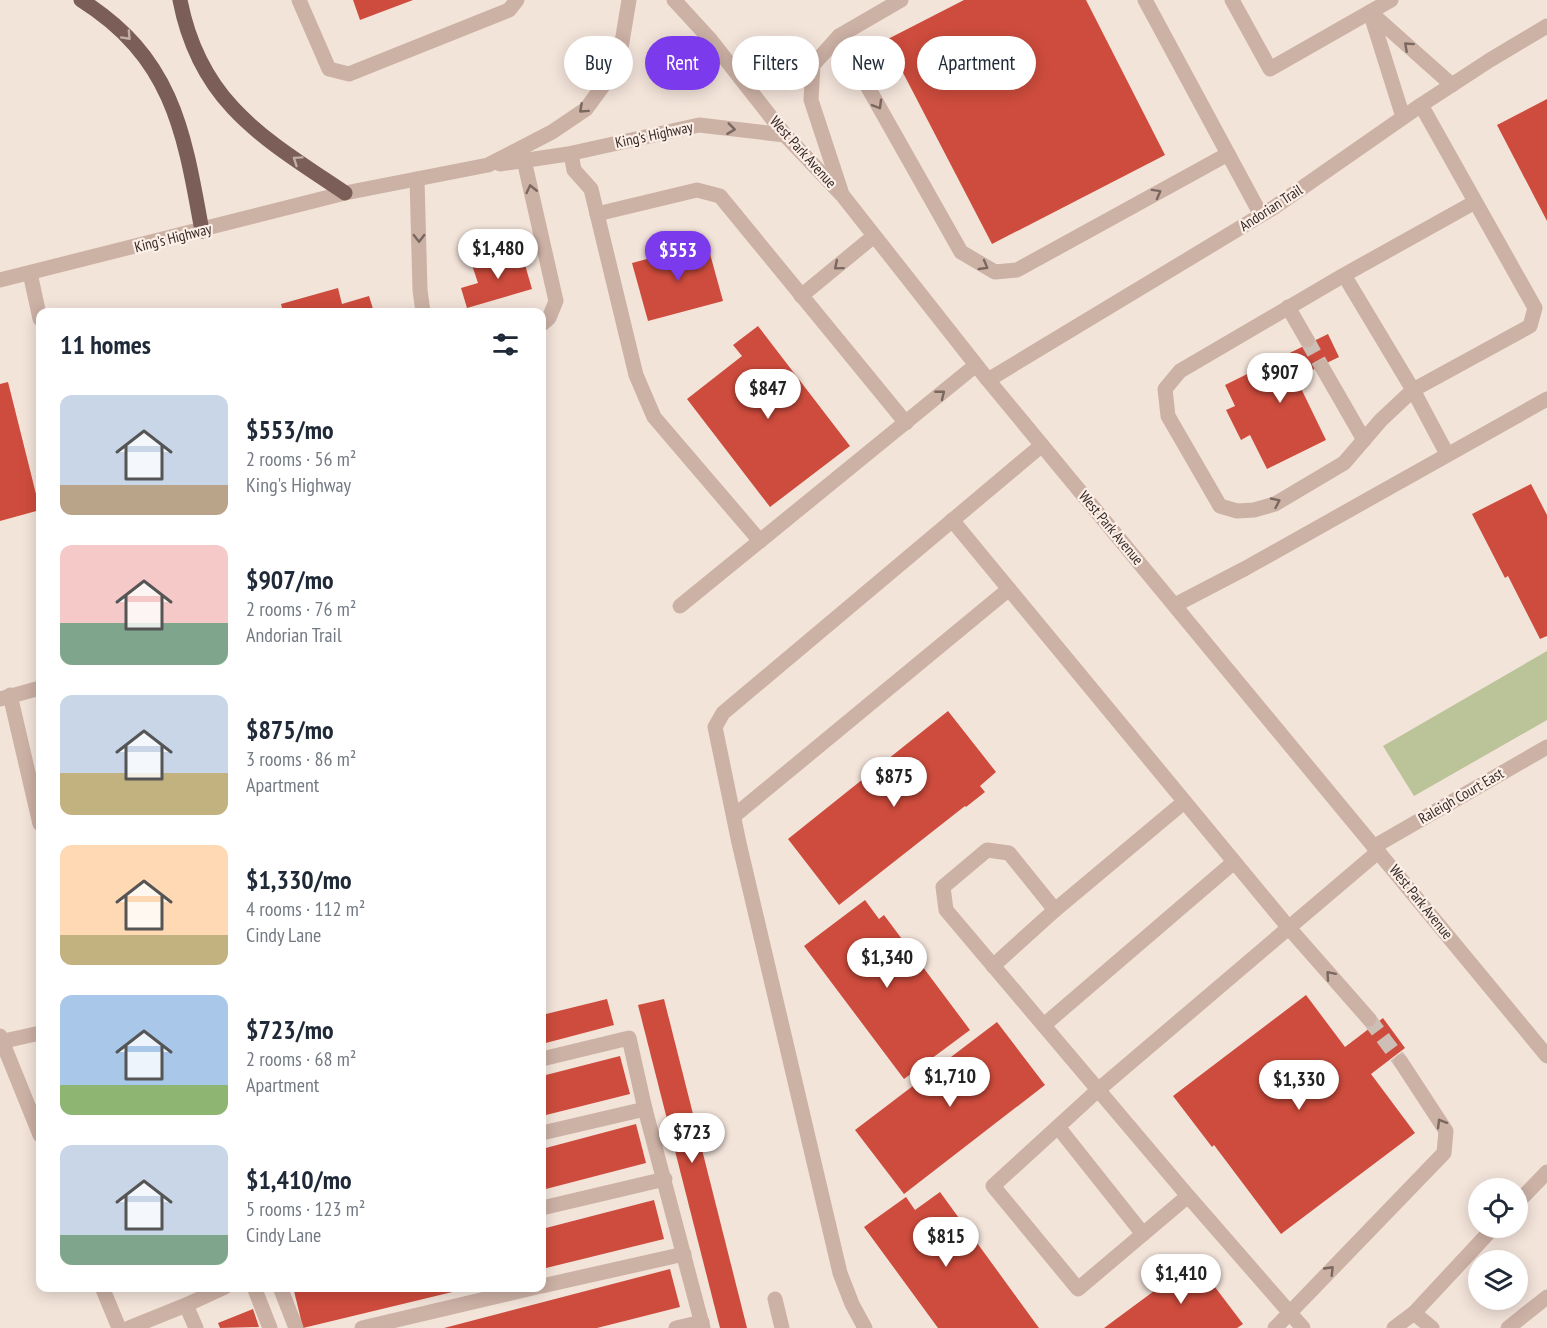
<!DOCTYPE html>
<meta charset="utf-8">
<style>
body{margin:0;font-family:"PT Sans Narrow",sans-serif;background:#f2f2f3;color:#1f2937;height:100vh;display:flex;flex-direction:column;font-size:22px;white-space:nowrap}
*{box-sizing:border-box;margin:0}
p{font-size:20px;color:#747a83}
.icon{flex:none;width:33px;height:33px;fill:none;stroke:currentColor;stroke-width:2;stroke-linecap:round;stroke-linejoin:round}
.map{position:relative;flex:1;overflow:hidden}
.details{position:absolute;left:36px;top:308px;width:510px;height:984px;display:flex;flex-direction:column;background:#fff;border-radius:12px;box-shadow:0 3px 15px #0003}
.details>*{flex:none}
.hud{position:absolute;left:564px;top:36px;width:570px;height:54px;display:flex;gap:12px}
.tools{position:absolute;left:1468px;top:1178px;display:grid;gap:12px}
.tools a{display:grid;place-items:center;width:60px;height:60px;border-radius:50%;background:#fff;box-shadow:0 3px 15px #0003;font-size:30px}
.price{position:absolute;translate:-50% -51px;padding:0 14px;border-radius:21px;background:#fff;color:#222;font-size:20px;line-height:39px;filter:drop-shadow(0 2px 3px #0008)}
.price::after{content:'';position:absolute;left:50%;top:36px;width:18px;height:14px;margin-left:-9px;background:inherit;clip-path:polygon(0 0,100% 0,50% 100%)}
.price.on{background:#7c3aed;color:#fff}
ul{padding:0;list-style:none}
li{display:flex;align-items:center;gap:18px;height:150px;padding:0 24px}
li span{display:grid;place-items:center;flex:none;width:168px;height:120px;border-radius:12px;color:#555}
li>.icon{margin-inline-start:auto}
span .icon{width:72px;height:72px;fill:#fffc;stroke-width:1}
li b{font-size:26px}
h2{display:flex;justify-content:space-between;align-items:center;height:72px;padding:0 24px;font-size:26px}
.chip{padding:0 21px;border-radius:27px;background:#fff;box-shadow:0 3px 15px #0003;font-size:21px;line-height:54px}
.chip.on{background:#7c3aed;color:#fff}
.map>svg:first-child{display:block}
</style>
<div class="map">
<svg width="1547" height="1328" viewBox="0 0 1547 1328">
<rect width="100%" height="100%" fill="#f3e4da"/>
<!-- green -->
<path fill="#bbc399" d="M1547,651V720L1414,796L1383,746Z"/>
<!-- building -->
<g fill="#ce4c3d">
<path d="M353,0H413L360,20Z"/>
<path d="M964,0H1086L1165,155L992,244L886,40Z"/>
<path d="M1547,99V221L1497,125Z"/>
<path d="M707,243L723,301L648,321L632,263Z"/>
<path d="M521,251L532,289L467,308L461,288L478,283L472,265Z"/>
<path d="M338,288L342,304L369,296L374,312H283L281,304Z"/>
<path d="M758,326L850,446L770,507L687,399L742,356L733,345Z"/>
<path d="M1328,334L1339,357L1296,378L1326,440L1267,469L1250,435L1241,440L1226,410L1235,406L1225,385Z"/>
<path d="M8,382L40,510L0,521V384Z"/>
<path d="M1531,484L1547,515V636L1540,639L1508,576L1505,578L1472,514Z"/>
<path d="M948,711L996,772L980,786L985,792L966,807L965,806L839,905L788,839Z"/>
<path d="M865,900L879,919L884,915L970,1030L904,1079L804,946Z"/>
<path d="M1306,995L1345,1047L1383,1018L1405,1048L1371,1074L1415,1133L1281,1234L1214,1145L1212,1147L1173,1096Z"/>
<path d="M607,999L614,1025L542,1044V1015Z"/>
<path d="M664,999L747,1328H720L638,1005Z"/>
<path d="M997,1022L1045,1085L904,1194L855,1130Z"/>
<path d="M620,1056L630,1094L542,1116V1076Z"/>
<path d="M636,1124L646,1163L542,1190V1149Z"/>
<path d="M940,1192L1039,1328H938L864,1227L906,1197L915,1210Z"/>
<path d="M654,1200L664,1239L542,1269V1229Z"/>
<path d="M1193,1258L1243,1324L1237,1328H1104L1173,1277L1171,1275Z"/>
<path d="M670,1269L680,1307L597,1328H444Z"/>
<path d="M309,1287H468L469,1288L303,1328L294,1291Z"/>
<path d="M253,1309L259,1327L220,1328L218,1323Z"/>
</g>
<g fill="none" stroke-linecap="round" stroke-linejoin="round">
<!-- minor-tunnel -->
<g stroke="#cdbfb6" stroke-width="15" stroke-dasharray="15 8" stroke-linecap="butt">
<path d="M1307,340L1322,367"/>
<path d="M1369,1019L1401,1062"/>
</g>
<!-- minor -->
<g stroke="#ccb1a5" stroke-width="15">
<path d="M299,0L329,69L349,74L509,10L517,0"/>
<path d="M674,0L709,38L785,135L843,196L988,380L1547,1056"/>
<path d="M1145,0L1261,215"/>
<path d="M1232,0L1270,69L1391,0"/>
<path d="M839,36L961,252L995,272L1017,270L1228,154"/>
<path d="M1421,105L1535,308L1530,326L1413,390L1447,454"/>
<path d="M1403,117L1370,12L1452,85"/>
<path d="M571,154L574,170L591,189L636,375L654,417L760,541"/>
<path d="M524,160L556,301L549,318L542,324"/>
<path d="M500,164L568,154L699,125L785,135"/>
<path d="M417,179L420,290L423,312"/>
<path d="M841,191L811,100L813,65L839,36L901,0"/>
<path d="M597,214L697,190L720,196L906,423"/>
<path d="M30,273L40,319"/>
<path d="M1344,275L1180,371L1165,389L1168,416L1220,506L1237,511L1254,510L1275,504L1344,463L1381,420L1413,390L1344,275L1475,202"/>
<path d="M0,280L345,193L488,165L552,132L586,109L608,79L621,48L629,0"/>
<path d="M801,296L874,236"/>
<path d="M1288,307L1307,340"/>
<path d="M1322,367L1364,440"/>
<path d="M988,380L1273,208L1421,105L1490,60L1547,26"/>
<path d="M952,520L1289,928L1369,1019"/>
<path d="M1175,605L1246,568L1547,399"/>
<path d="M680,606L976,365"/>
<path d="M10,695L40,824"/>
<path d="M0,699L40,688"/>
<path d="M1184,802L1055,910L1009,853L987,850L943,887L946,910L1188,1196"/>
<path d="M734,816L1009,589"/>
<path d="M1375,846L1547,747"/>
<path d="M993,966L1055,910"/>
<path d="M1044,1025L1234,862"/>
<path d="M0,1036L40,1135"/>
<path d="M0,1042L40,1033"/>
<path d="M542,1059L629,1038L645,1109L703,1328"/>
<path d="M1058,1127L1143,1234"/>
<path d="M542,1133L645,1109"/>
<path d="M1518,1202L1547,1172"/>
<path d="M542,1208L665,1179"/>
<path d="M542,1286L684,1254"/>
<path d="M102,1287L119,1328"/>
<path d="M254,1287L270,1328"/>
<path d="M280,1287L296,1328"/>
<path d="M775,1299L782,1328"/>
<path d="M186,1305L225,1287"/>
<path d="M1414,1313L1432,1328"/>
<path d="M129,1328L186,1305L196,1328"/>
<path d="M362,1328L537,1287"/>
<path d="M676,1328L702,1322"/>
<path d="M865,1328L852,1304L840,1273L739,843L715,727L723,713L1042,445"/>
<path d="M1275,1328L1444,1153L1446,1131L1401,1062"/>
<path d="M1303,1328L1188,1196L1078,1289L993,1186L1098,1090L1379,851"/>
<path d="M1394,1328L1414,1313L1494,1227"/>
<path d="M1508,1328L1547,1297"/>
</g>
<!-- major -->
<g stroke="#7a5e57" stroke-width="15">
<path d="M81,0C173,58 184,131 202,231"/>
<path d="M180,0C200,104 265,139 345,193"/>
</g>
</g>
<!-- one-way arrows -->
<defs><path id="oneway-chevron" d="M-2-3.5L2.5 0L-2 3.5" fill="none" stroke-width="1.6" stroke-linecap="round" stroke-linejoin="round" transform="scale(1.5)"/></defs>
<g stroke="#c1aea6">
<use href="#oneway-chevron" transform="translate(127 36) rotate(47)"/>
<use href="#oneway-chevron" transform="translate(297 160) rotate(-146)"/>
</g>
<g stroke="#7a6760">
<use href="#oneway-chevron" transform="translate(1408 46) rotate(-138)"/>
<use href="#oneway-chevron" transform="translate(878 105) rotate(60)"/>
<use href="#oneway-chevron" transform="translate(583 109) rotate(138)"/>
<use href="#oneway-chevron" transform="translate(731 129) rotate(7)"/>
<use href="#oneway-chevron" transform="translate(531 189) rotate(-103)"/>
<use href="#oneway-chevron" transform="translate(1157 193) rotate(-29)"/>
<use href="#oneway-chevron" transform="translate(419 238) rotate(89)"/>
<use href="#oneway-chevron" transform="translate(838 266) rotate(140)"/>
<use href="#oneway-chevron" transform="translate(984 266) rotate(30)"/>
<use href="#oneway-chevron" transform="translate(941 394) rotate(-39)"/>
<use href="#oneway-chevron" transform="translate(1276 502) rotate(-25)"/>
<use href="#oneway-chevron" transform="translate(1330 975) rotate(-131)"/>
<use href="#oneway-chevron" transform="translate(1441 1123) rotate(-121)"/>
<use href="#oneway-chevron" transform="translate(1330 1270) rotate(-46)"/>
</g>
<g text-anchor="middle" stroke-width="4.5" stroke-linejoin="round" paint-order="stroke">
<!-- street labels -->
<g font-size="15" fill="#372a27" stroke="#fbefe7">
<text transform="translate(654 135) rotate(-12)" y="5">King's Highway</text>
<text transform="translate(803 152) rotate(48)" y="5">West Park Avenue</text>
<text transform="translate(1271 208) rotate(-33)" y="5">Andorian Trail</text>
<text transform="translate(173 238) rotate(-14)" y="5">King's Highway</text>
<text transform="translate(1111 528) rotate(50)" y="5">West Park Avenue</text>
<text transform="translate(1461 796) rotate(-30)" y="5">Raleigh Court East</text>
<text transform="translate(1421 902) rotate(51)" y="5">West Park Avenue</text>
</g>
</g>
</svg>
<div class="tools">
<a><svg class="icon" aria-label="locate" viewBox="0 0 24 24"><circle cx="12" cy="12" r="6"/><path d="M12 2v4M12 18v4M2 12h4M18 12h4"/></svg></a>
<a><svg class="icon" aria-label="layers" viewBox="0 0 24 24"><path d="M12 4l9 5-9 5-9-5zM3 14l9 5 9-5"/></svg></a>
</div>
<b class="price" style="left:498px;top:280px">$1,480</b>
<b class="price on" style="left:678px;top:282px">$553</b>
<b class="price" style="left:1280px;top:404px">$907</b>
<b class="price" style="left:768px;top:420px">$847</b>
<b class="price" style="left:894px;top:808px">$875</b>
<b class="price" style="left:887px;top:989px">$1,340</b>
<b class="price" style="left:950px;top:1108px">$1,710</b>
<b class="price" style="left:1299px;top:1111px">$1,330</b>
<b class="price" style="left:692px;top:1164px">$723</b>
<b class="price" style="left:946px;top:1268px">$815</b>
<b class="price" style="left:1181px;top:1305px">$1,410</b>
<div class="hud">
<a class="chip">Buy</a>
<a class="chip on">Rent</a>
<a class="chip">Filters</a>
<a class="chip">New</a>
<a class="chip">Apartment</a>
</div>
<section class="details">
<h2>11 homes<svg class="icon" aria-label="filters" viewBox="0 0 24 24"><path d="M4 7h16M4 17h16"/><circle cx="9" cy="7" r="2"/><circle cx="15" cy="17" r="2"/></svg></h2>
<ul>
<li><span style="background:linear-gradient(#c9d6e8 75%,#b9a48a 0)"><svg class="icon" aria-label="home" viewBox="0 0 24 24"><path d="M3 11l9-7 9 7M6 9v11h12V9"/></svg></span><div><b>$553/mo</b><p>2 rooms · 56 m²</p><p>King's Highway</p></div></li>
<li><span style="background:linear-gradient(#f6c9c9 65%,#7fa58c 0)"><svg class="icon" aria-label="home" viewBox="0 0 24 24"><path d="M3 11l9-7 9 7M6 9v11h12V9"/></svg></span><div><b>$907/mo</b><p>2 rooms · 76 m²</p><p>Andorian Trail</p></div></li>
<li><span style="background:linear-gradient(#c9d6e8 65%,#c2b280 0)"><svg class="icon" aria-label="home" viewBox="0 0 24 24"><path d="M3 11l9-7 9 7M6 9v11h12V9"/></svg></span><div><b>$875/mo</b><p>3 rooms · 86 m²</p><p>Apartment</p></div></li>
<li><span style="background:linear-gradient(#ffd9b3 75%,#c2b280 0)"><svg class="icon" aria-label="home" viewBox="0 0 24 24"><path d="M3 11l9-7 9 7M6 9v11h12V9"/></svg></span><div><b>$1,330/mo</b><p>4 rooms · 112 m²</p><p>Cindy Lane</p></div></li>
<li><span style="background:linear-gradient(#a9c7e8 75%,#8fb573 0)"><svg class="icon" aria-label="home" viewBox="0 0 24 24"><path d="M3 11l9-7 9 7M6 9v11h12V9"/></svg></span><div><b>$723/mo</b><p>2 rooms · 68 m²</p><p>Apartment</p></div></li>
<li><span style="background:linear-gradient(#c9d6e8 75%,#7fa58c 0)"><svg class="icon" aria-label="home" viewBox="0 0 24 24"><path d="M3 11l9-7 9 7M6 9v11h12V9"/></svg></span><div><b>$1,410/mo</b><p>5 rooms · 123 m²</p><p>Cindy Lane</p></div></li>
</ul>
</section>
</div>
